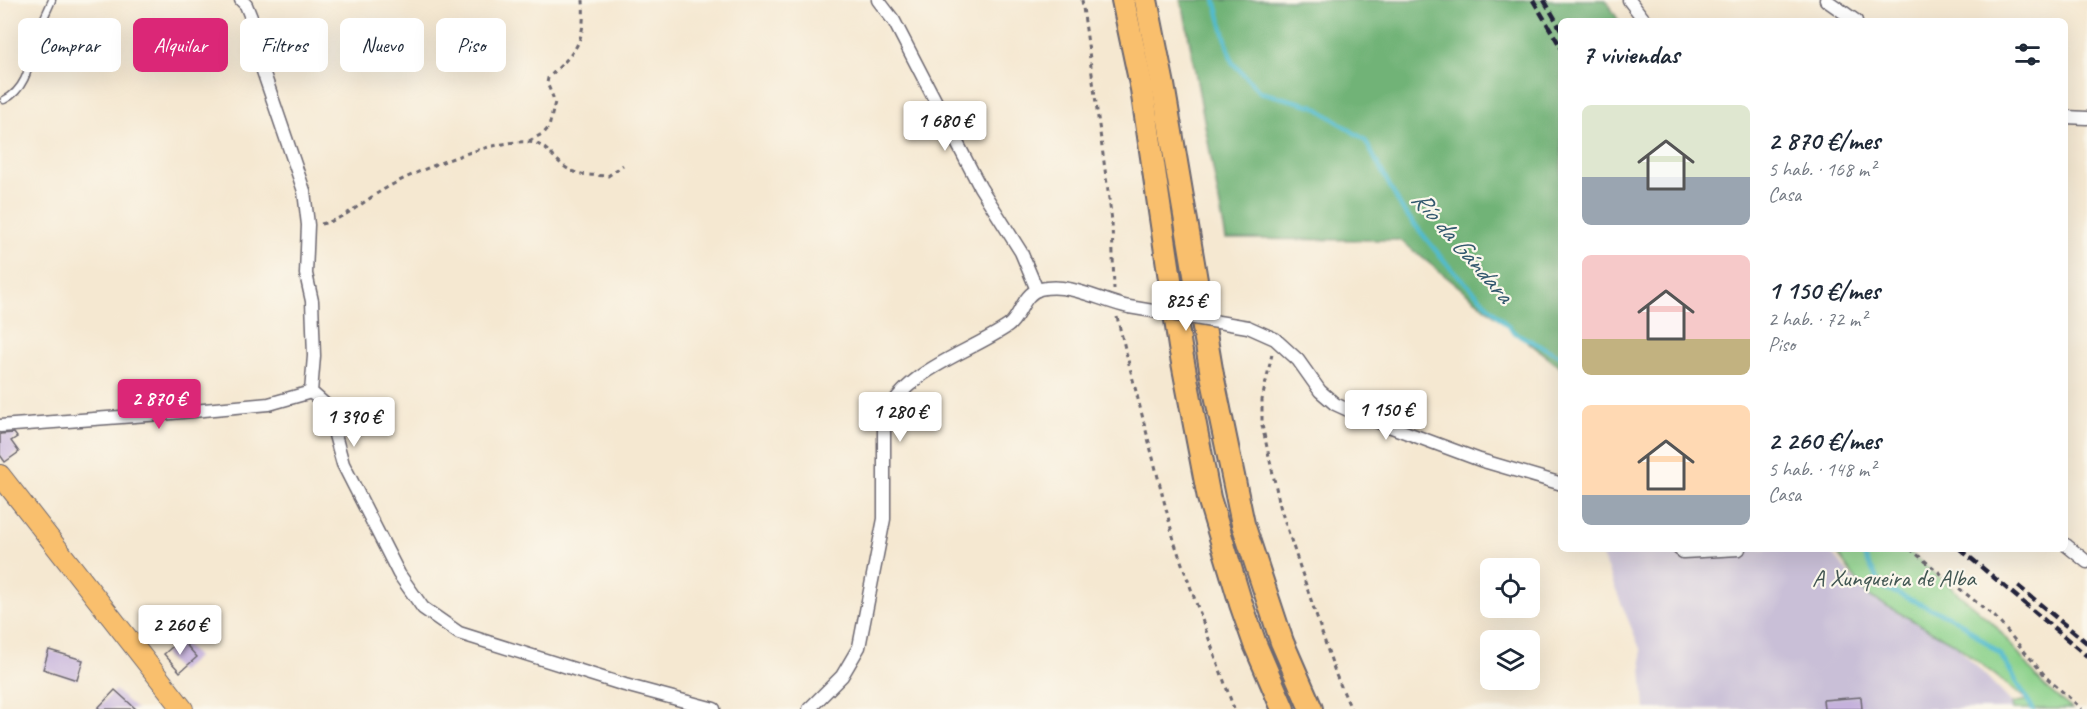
<!DOCTYPE html>
<html lang="es">
<meta charset="utf-8">
<style>
body{margin:0;font-family:Caveat,sans-serif;background:#f6f6f7;color:#1f2937;height:100vh;display:flex;flex-direction:column;font-size:22px;white-space:nowrap}
*{box-sizing:border-box;margin:0}
p{font-size:20px;color:#747a83}
.icon{flex:none;width:33px;height:33px;fill:none;stroke:currentColor;stroke-width:2;stroke-linecap:round;stroke-linejoin:round}
.map{position:relative;flex:1;overflow:hidden}
.drawer{position:absolute;left:1558px;top:18px;width:510px;height:534px;display:flex;flex-direction:column;background:#fff;border-radius:9px;box-shadow:0 6px 24px #0002}
.drawer>*{flex:none}
.top-card{position:absolute;left:18px;top:18px;width:570px;height:54px;display:flex;gap:12px}
.buttons{position:absolute;left:1480px;top:558px;display:grid;gap:12px}
.buttons a{display:grid;place-items:center;width:60px;height:60px;border-radius:9px;background:#fff;box-shadow:0 6px 24px #0002;font-size:30px}
.price{position:absolute;translate:-50% -51px;padding:0 14px;border-radius:6px;background:#fff;color:#222;font-size:20px;line-height:39px;filter:drop-shadow(0 2px 3px #0008)}
.price::after{content:'';position:absolute;left:50%;top:36px;width:18px;height:14px;margin-left:-9px;background:inherit;clip-path:polygon(0 0,100% 0,50% 100%)}
.price.selected{background:#db2777;color:#fff}
ul{padding:0;list-style:none}
li{display:flex;align-items:center;gap:18px;height:150px;padding:0 24px}
li span{display:grid;place-items:center;flex:none;width:168px;height:120px;border-radius:9px;color:#555}
li>.icon{margin-inline-start:auto}
span .icon{width:72px;height:72px;fill:#fffc;stroke-width:1}
li b{font-size:26px}
h2{display:flex;justify-content:space-between;align-items:center;height:72px;padding:0 24px;font-size:26px}
.pill{padding:0 21px;border-radius:9px;background:#fff;box-shadow:0 6px 24px #0002;font-size:21px;line-height:54px}
.pill.selected{background:#db2777;color:#fff}
.map>svg:first-child{display:block}
</style>
<div class="map">
<svg width="2087" height="709" viewBox="0 0 2087 709">
<rect width="100%" height="100%" fill="#fbf7ec"/>
<filter id="ink" filterUnits="userSpaceOnUse"><feTurbulence type="fractalNoise" baseFrequency=".0167" numOctaves="2"/><feDisplacementMap in="SourceGraphic" scale="12" xChannelSelector="R" yChannelSelector="G"/><feConvolveMatrix kernelMatrix="1 2 1 2 8 2 1 2 1" color-interpolation-filters="sRGB"/></filter>
<filter id="wash" filterUnits="userSpaceOnUse"><feTurbulence type="fractalNoise" baseFrequency=".008" numOctaves="4" result="noise"/><feDisplacementMap in="SourceGraphic" scale="24" xChannelSelector="R" yChannelSelector="G"/><feGaussianBlur stdDeviation="1.35" result="paint"/><feColorMatrix in="noise" values="0 0 0 0 0 0 0 0 0 0 0 0 0 0 0 0 0 1.4 0 .05"/><feComposite in="paint" operator="in"/></filter>
<g filter="url(#wash)">
<rect width="100%" height="100%" fill="#f5e8d1"/>
<!-- industrial -->
<path fill="#c9bfd7" d="M1599,549H1828L1867,595L1955,644L2012,703L2013,709H1645L1641,651Z"/>
<!-- green -->
<path fill="#8cd18b" stroke="#577a63" stroke-width="1.5" d="M1834,549H1906L1995,625L2044,686L2072,709H2013L2012,703L2027,700L1955,644L1867,595Z"/>
<!-- forest -->
<path fill="#71b377" stroke="#4a6a59" stroke-width="1.5" d="M1180,0H1606L1619,21H1562L1561,368L1400,240L1226,239L1184,11Z"/>
<g fill="none" stroke-linecap="round" stroke-linejoin="round">
<!-- stream -->
<g stroke="#51bbce" stroke-width="4.5">
<path d="M1215,0L1232,62L1260,92L1314,106L1365,140L1402,209L1446,263L1514,332L1562,357"/>
<path d="M1860,549L1882,587L1959,621L2000,654L2033,709"/>
</g>
</g>
<g id="blocks">
<!-- building -->
<g fill="#c5b1dc">
<path d="M14,433L17,437L11,441L19,452L5,462L0,455V434Z"/>
<path d="M181,639L197,657L180,672L164,654Z"/>
<path d="M49,650L83,660L77,680L43,669Z"/>
<path d="M115,690L136,709H97Z"/>
<path d="M1861,697L1862,709H1824L1823,700Z"/>
</g>
</g>
</g>
<g filter="url(#ink)">
<use href="#blocks" fill-opacity="0" stroke="#6c6770" stroke-width="1.5"/>
<g fill="none" stroke-linecap="round" stroke-linejoin="round">
<!-- service casing -->
<g stroke="#6c6770" stroke-width="9">
<path id="service" d="M4,100C29,88 30,59 37,35C41,23 47,12 52,0"/>
</g>
<!-- minor casing -->
<g stroke="#6c6770" stroke-width="15">
<g id="minor">
<path d="M241,0L246,5L254,25L263,71L304,191L308,225L306,274L312,301L314,356L311,392L327,406L343,464L399,574L423,608L459,633L625,685L714,709"/>
<path d="M878,0L894,21L980,187L1021,252L1037,290"/>
<path d="M1629,0L1645,21"/>
<path d="M1826,0L1856,21"/>
<path d="M2066,117L2087,118"/>
<path d="M1248,327L1275,339L1298,360L1320,391L1335,404L1359,415L1480,460L1562,484"/>
<path d="M0,426L161,414L269,404L311,392"/>
<path d="M2066,545L2087,562"/>
<path d="M1679,549L1683,552L1739,549"/>
<path d="M809,709L842,676L859,647L884,519V419C907,368 965,355 1008,326C1021,317 1022,294 1040,289C1071,282 1100,301 1129,307"/>
</g>
</g>
<!-- primary casing -->
<g stroke="#6c6770" stroke-width="22">
<path id="primary" d="M0,475L183,709"/>
</g>
<!-- motorway casing -->
<g stroke="#6c6770" stroke-width="26">
<g id="motorway">
<path d="M1123,0L1142,89L1180,347L1209,498L1241,604L1255,644L1283,709"/>
<path d="M1146,0L1163,85L1212,375L1243,524L1282,642L1311,709"/>
</g>
</g>
<!-- path -->
<g stroke="#6c6770" stroke-width="3" stroke-dasharray="4.5 4.5" stroke-linecap="butt">
<path d="M1082,0L1112,221L1114,290"/>
<path d="M529,141L544,133L549,127L555,102L547,83L548,78C578,49 585,43 583,0"/>
<path d="M321,224C343,220 363,202 381,191C412,172 492,139 528,142C547,143 553,160 568,169C579,176 596,175 608,176L623,165"/>
<path d="M1117,317L1175,544L1234,709"/>
<path d="M1272,354L1262,400V425L1281,510L1336,675L1351,709"/>
<path d="M1910,549L1995,617L2048,679L2082,709"/>
</g>
<!-- service -->
<use href="#service" stroke="#fff" stroke-width="6"/>
<!-- minor -->
<use href="#minor" stroke="#fff" stroke-width="12"/>
<!-- primary -->
<use href="#primary" stroke="#f9bf6d" stroke-width="20"/>
<!-- motorway -->
<use href="#motorway" stroke="#f9bf6d" stroke-width="22"/>
<!-- rail -->
<g stroke="#22223b" stroke-width="4.5" stroke-dasharray="9 4.5" stroke-linecap="butt">
<path d="M1533,0L1562,49"/>
<path d="M1544,0L1562,31"/>
<path d="M1960,549L2087,656"/>
<path d="M2018,586L2087,643"/>
</g>
<!-- minor-bridge casing -->
<g stroke="#6c6770" stroke-width="15" stroke-linecap="butt">
<path id="minor-bridge" d="M1129,307L1248,327"/>
</g>
<!-- minor-bridge -->
<use href="#minor-bridge" stroke="#fff" stroke-width="12"/>
</g>
</g>
<g text-anchor="middle" stroke-width="4.5" stroke-linejoin="round" paint-order="stroke">
<!-- park labels -->
<g font-size="24" fill="#425753" stroke="#fbf7ec">
<text x="1894" y="586">A Xunqueira de Alba</text>
</g>
<!-- water labels -->
<g font-size="26" font-style="italic" fill="#32586e" stroke="#fbf7ec">
<text transform="translate(1463 246) rotate(49)" y="9">Río da Gándara</text>
</g>
</g>
</svg>
<div class="buttons">
<a><svg class="icon" aria-label="locate" viewBox="0 0 24 24"><circle cx="12" cy="12" r="6"/><path d="M12 2v4M12 18v4M2 12h4M18 12h4"/></svg></a>
<a><svg class="icon" aria-label="layers" viewBox="0 0 24 24"><path d="M12 4l9 5-9 5-9-5zM3 14l9 5 9-5"/></svg></a>
</div>
<b class="price" style="left:945px;top:152px">1 680 €</b>
<b class="price" style="left:1186px;top:332px">825 €</b>
<b class="price selected" style="left:159px;top:430px">2 870 €</b>
<b class="price" style="left:1386px;top:441px">1 150 €</b>
<b class="price" style="left:900px;top:443px">1 280 €</b>
<b class="price" style="left:354px;top:448px">1 390 €</b>
<b class="price" style="left:180px;top:656px">2 260 €</b>
<div class="top-card">
<a class="pill">Comprar</a>
<a class="pill selected">Alquilar</a>
<a class="pill">Filtros</a>
<a class="pill">Nuevo</a>
<a class="pill">Piso</a>
</div>
<section class="drawer">
<h2>7 viviendas<svg class="icon" aria-label="filters" viewBox="0 0 24 24"><path d="M4 7h16M4 17h16"/><circle cx="9" cy="7" r="2"/><circle cx="15" cy="17" r="2"/></svg></h2>
<ul>
<li><span style="background:linear-gradient(#dfe7d0 60%,#9aa5b1 0)"><svg class="icon" aria-label="home" viewBox="0 0 24 24"><path d="M3 11l9-7 9 7M6 9v11h12V9"/></svg></span><div><b>2 870 €/mes</b><p>5 hab. · 168 m²</p><p>Casa</p></div></li>
<li><span style="background:linear-gradient(#f6c9c9 70%,#c2b280 0)"><svg class="icon" aria-label="home" viewBox="0 0 24 24"><path d="M3 11l9-7 9 7M6 9v11h12V9"/></svg></span><div><b>1 150 €/mes</b><p>2 hab. · 72 m²</p><p>Piso</p></div></li>
<li><span style="background:linear-gradient(#ffd9b3 75%,#9aa5b1 0)"><svg class="icon" aria-label="home" viewBox="0 0 24 24"><path d="M3 11l9-7 9 7M6 9v11h12V9"/></svg></span><div><b>2 260 €/mes</b><p>5 hab. · 148 m²</p><p>Casa</p></div></li>
</ul>
</section>
</div>
